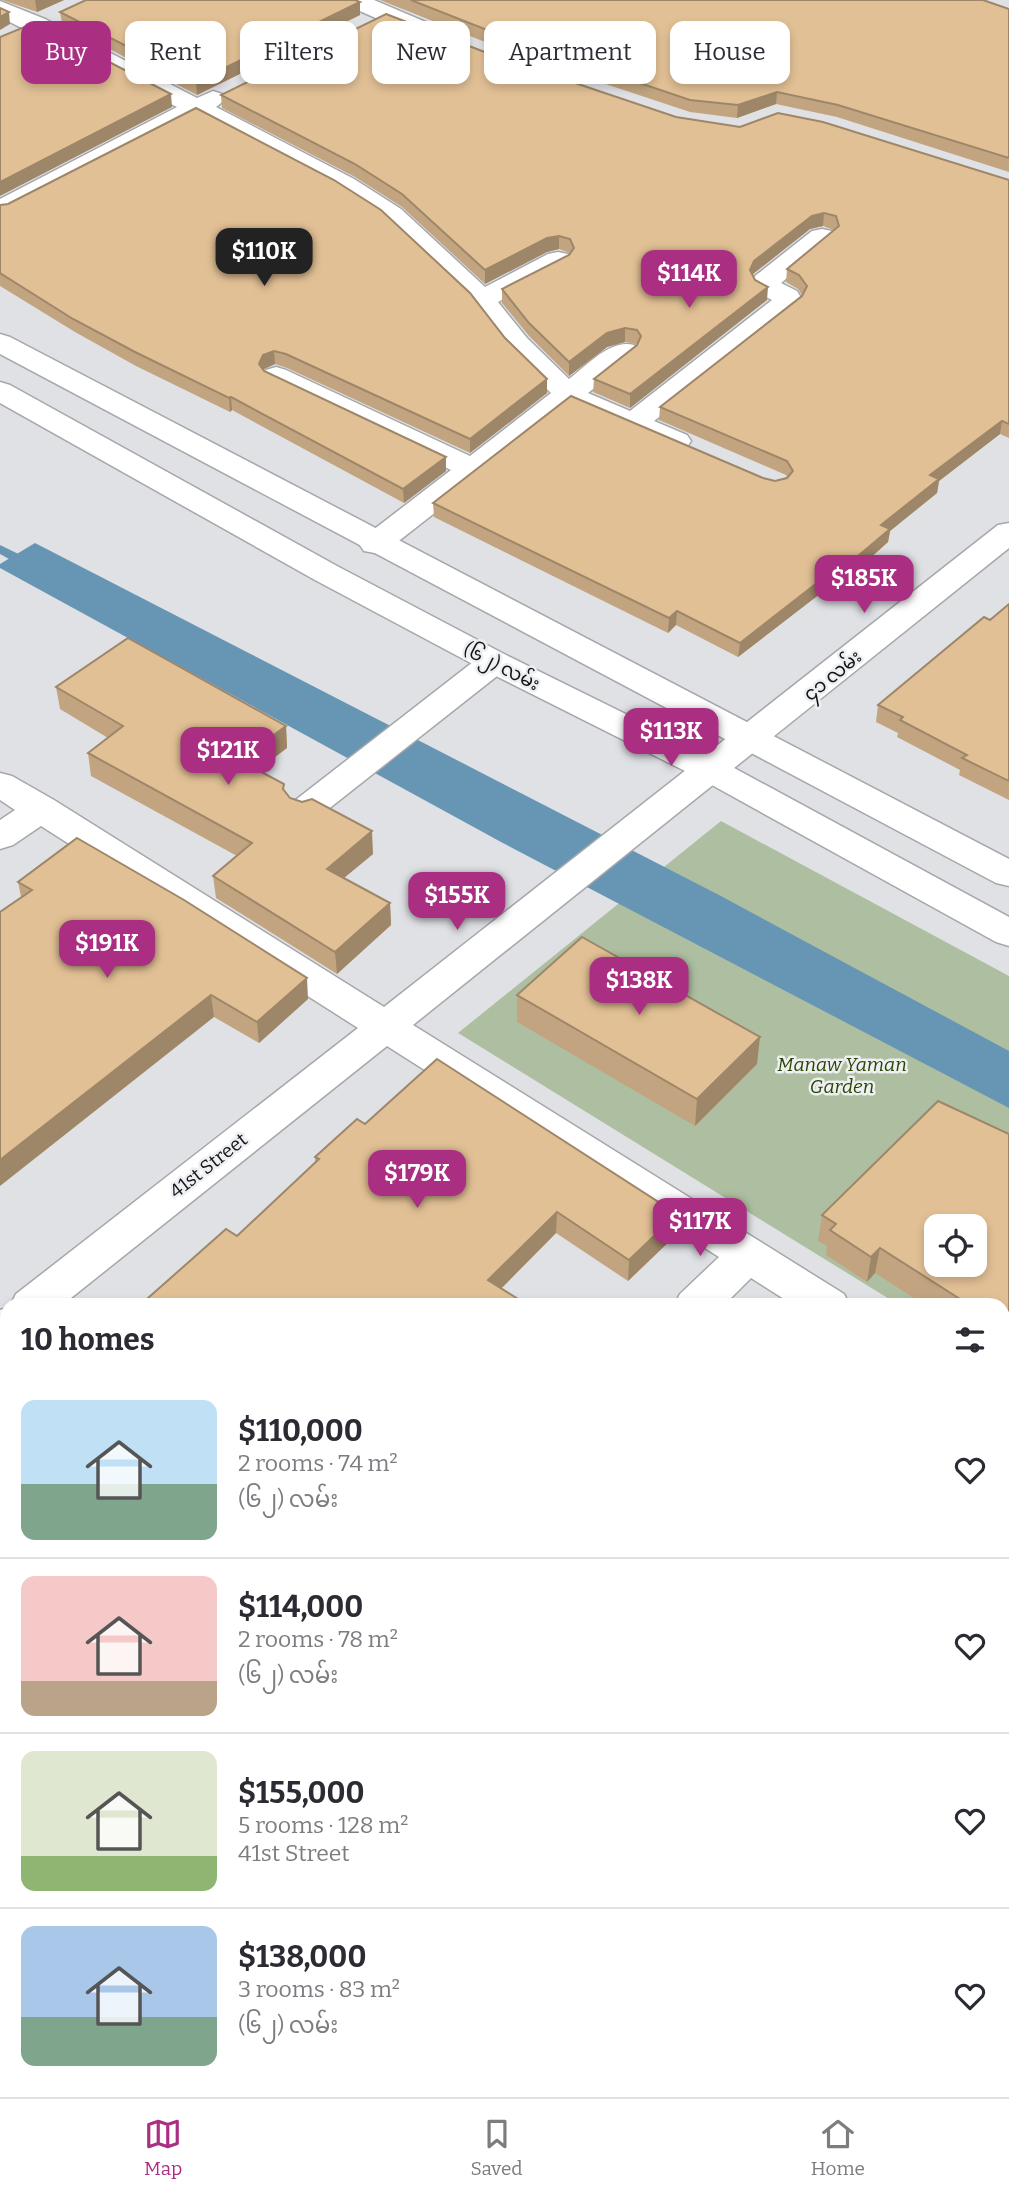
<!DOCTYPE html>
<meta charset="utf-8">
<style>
body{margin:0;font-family:Bitter,"Noto Sans Myanmar",serif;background:#f7f7f7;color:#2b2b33;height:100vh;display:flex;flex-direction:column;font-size:26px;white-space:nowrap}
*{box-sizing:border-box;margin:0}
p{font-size:23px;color:#7c7c81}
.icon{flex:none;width:38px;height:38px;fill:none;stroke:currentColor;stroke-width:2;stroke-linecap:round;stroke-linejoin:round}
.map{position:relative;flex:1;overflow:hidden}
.panel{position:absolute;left:0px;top:1298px;width:1010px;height:800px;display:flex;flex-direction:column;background:#fff;border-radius:21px 21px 0 0;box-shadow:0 4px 10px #0003}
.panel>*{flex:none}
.guide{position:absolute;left:21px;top:21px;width:968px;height:63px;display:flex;gap:14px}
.buttons{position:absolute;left:924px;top:1214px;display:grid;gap:14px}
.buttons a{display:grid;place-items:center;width:63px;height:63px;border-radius:14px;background:#fff;box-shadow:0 4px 10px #0003;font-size:35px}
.price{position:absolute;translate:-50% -60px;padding:0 16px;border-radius:14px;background:#aa2f83;color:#fff;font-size:23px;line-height:46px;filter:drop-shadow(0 2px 4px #0008)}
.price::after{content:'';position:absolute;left:50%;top:42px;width:21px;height:16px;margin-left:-10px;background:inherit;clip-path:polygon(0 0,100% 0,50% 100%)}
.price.active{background:#222;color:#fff}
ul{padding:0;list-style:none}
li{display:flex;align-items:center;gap:21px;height:175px;padding:0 21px}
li+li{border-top:2px solid #e1e1e2}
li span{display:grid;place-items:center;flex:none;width:196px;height:140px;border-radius:14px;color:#555}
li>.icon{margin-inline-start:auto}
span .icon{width:84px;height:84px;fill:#fffc;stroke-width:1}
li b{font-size:30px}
h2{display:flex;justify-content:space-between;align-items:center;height:84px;padding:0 21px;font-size:30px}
.tag{padding:0 24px;border-radius:14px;background:#fff;box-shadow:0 4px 10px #0003;font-size:24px;line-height:63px}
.tag.active{background:#aa2f83;color:#fff}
.tab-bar{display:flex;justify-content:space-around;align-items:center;height:98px;border-top:2px solid #e1e1e2;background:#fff;font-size:19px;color:#7c7c81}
.tab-bar a{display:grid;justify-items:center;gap:4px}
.tab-bar .active{color:#aa2f83}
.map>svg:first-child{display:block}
</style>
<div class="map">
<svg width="1009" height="2097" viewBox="0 0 1009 2097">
<rect width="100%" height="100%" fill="#e0e1e5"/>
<!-- green -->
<path fill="#aebfa1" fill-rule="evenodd" d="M721,821L1009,976V1374L1003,1370V1306L899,1305L458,1033ZM936,1227H975V1265H936Z"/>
<!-- water -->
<path fill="#6796b5" d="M35,543L719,895L1009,1051V1108L501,842L0,568V564Z"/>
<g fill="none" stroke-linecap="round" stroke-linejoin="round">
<!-- stream -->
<path fill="#6796b5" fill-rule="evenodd" d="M0,545L37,563L38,566L37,569H27L0,554Z"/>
<!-- minor casing -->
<g stroke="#a6a7aa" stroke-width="3">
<g id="minor">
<path d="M342,0H374L442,29L445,34L442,39L433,41L424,39L346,5Z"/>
<path d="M0,1L45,19L197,98L213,91L222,94L226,99L216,107L354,179L401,209L485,287L548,254L558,252L568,254L572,260L568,266L498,302L527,338L569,379C588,365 610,339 634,345L638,351L634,357L588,393L630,411L772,300L756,292L751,282L755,276L812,231L822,229L832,231L836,237L781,283L797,291L803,301L799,307L654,421L687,435L691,441L687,447L676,450L665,447L570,407L386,551L375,553L364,551L359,544L364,537L451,470L266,382L262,376L266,370L276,367L286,370L470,456L551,393L507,350L472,305L383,221L336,191L197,117L9,215L0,217V199L177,107L0,17Z"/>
<path d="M1009,523V548L413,1025L844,1294L850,1306H795L751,1278L723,1306H674L680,1294L719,1257L387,1046L61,1306H10L16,1294L358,1028L41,826L13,845L0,849V820L15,810L0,800V773L12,776L54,800L384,1007L998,525Z"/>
<path d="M494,652L506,655L511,662L506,669L317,818L305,822L293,818L287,810L293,802L482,655Z"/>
<path d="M7,1308V1345L0,1347V1310Z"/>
<path d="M1003,1397L1009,1399V1437L1003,1435Z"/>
<path d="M0,1843L7,1846V1897L0,1894Z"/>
<path d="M1003,1910L1009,1913V1964L1003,1961Z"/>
<path d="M7,1915V1969L0,1972V1918Z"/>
<path d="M227,2091H285L288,2097H230Z"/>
</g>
</g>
<!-- major casing -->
<g stroke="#a6a7aa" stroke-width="3">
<g id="major">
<path d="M0,334L10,337L1009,859V886L996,883L0,354Z"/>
<path d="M0,382L10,385L337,566L506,655L725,763L1009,917V946L996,942L701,779L482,669L315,580L0,403Z"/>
</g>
</g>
<!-- minor -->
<use href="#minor" fill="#fff" fill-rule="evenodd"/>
<!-- major -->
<use href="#major" fill="#fff" fill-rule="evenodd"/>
</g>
<!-- wall -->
<g fill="#c2a580">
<path d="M2,0H64L37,12Z"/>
<path d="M380,0H983L1009,9V172L837,117L776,104L737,118L690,112L515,54Z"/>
<path d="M60,12L360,15L197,95L62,24Z"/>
<path d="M495,56L676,117L1009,180V438L1000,434L939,481L937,493L890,531L888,542L851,575L847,573L738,657L676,625L668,633L434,517L433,503L763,478L775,481L787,477L786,475L659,420L660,407L802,295L798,289L786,282L787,269L834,230L823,226L810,229L753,274V276L767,300L630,408L593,392L594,379L637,345L636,344L625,342L607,347L569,376L529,336L502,303V289L569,255L570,253L559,249L547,252L485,284L402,207L355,177L222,108L221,95Z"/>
<path d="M0,205L547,393L470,453L287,368L275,364L264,369L263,370L446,471L404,503L232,410L230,412L136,366L75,332L0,286Z"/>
<path d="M1009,604V800L959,775L960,770L897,737L898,733L876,722L878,705L990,620Z"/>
<path d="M56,687L286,726L287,748L258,770L285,791L290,798L373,854L344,878L390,903L391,925L337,974L216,898L213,876L237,856L91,776L88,753L108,738L60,709Z"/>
<path d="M18,882L308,999L259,1043L214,1017L21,897Z"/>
<path d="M517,995L757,1064L695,1126L517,1022Z"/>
<path d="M365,1124L676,1235L628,1281L556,1233L501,1288L237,1236L315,1163V1157Z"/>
<path d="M1009,1134V1359L1003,1355V1306H926L875,1273L867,1282L826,1255L827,1246L818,1241L822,1215Z"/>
<path d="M7,1430V1746L0,1740V1436Z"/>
<path d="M1003,1487L1009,1491V1820L1003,1816V1774L1007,1769L1003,1767Z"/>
</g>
<!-- shaded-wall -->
<g fill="#9e8668">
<path d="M35,0H64L37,12Z"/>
<path d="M360,2V15L197,95L196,82Z"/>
<path d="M9,12L10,24L0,30V17Z"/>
<path d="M777,92L776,104L737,118L738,105Z"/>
<path d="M171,94L172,107L0,196V182Z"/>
<path d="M824,213L823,226L810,229L753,274L749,283L750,270L754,261L812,216Z"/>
<path d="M559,236V249L547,252L485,284V270L547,238Z"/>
<path d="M768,287L767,300L630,408V394Z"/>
<path d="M625,328V342L607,347L569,376V362L607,333Z"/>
<path d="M274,351L275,364L264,369L260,377L259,364L263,355Z"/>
<path d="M547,379V393L470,453V439Z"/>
<path d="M231,397L232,410L230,412L229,398Z"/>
<path d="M1002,421L1000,434L939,481L937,493L890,531L888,542L851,575L852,561L881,525L930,475Z"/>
<path d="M446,457V471L404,503L403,489Z"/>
<path d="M848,559L847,573L738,657L740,643Z"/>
<path d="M677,611L676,625L668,633L669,618Z"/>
<path d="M286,726L287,748L241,782L239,760Z"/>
<path d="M372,831L373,854L328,891L327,869Z"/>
<path d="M390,903L391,925L337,974L335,952Z"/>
<path d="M307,978L308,999L259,1043L257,1022Z"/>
<path d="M211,995L214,1017L0,1186V1160Z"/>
<path d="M760,1037L757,1064L695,1126L697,1099Z"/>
<path d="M557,1212L556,1233L488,1302V1280Z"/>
<path d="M677,1214L676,1235L628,1281L629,1260Z"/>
<path d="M880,1248L875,1273L867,1282L871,1257Z"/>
<path d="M117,2091H133L135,2097H112Z"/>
</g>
<!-- building -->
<g fill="#e2c095" stroke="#9e8668" stroke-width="2" fill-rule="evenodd">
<path d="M86,0H355L360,2L196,82L60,12Z"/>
<path d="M411,0H983L1009,9V158L838,105L777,92L738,105L690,100L515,41Z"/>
<path d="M0,8L9,12L0,17Z"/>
<path d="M386,14L495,56L676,117L740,127L778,113L823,122L1009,180V424L1002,421L930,475L939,479L881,525L890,529L852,561L848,559L740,643L677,611L669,618L433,503L571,396L763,478L775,481L787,478L793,471L787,461L660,407L802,296L807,286L799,275L787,269L839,226L836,216L824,213L812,216L754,261L750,270L755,280L768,287L630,394L594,379L637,345L641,336L637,330L625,328L607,333L569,362L529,323L502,289L569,255L574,248L570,239L559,236L547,238L485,270L402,194L355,164L221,95Z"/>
<path d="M34,23L171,94L0,182V37Z"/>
<path d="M196,108L334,180L381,210L470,293L505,338L547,379L470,439L286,354L274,351L263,355L259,364L264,371L446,457L403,489L231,397L229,398L135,352L73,319L0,273V205L8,204Z"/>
<path d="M1009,604V781L962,758L967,755L900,720L903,717L878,705L984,617L990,620Z"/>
<path d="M128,638L286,726L239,760L284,784L283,789L290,798L302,802L312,799L372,831L327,869L390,903L335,952L213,876L252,843L88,753L123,726L56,687Z"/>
<path d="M77,838L184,900L307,978L257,1022L211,995L0,1160V912L32,890L18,882Z"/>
<path d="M582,937L760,1037L697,1099L517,995Z"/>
<path d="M437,1059L677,1214L629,1260L557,1212L488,1280L529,1306H139L226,1229L237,1236L319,1159L315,1157L357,1119L365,1124Z"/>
<path d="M938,1101L1009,1134V1330L1003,1326V1306H971L880,1248L871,1257L830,1230L836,1224L822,1215ZM936,1227H975V1265H936Z"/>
<path d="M7,1430V1731L0,1726V1436Z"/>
<path d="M1003,1487L1009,1491V1751L1003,1747Z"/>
<path d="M1009,1766V1801L1003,1796V1774Z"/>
<path d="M1003,2082L1009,2087V2097H525L530,2091H1003Z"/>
<path d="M0,2084L7,2090V2091H117L112,2097H0Z"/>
</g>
<g text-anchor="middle" stroke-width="5" stroke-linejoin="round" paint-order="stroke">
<!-- street labels -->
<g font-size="19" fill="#121314" stroke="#edeff2">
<text transform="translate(502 666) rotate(27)" y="7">(၆၂) လမ်း</text>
<text transform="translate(832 675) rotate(-39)" y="7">၄၁ လမ်း</text>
<text transform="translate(208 1165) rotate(-38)" y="7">41st Street</text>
</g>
<!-- park labels -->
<g font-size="19" font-style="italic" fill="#274500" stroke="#edeff2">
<text x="842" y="1071">Manaw Yaman<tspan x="842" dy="22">Garden</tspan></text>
</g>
</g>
</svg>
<div class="buttons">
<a><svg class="icon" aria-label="locate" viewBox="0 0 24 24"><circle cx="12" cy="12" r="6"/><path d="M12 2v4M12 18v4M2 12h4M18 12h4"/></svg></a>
</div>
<b class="price active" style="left:264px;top:288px">$110K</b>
<b class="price" style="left:689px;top:310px">$114K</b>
<b class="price" style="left:864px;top:615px">$185K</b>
<b class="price" style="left:671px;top:768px">$113K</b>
<b class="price" style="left:228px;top:787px">$121K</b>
<b class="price" style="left:457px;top:932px">$155K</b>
<b class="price" style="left:107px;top:980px">$191K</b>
<b class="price" style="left:639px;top:1017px">$138K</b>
<b class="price" style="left:417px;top:1210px">$179K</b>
<b class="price" style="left:700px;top:1258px">$117K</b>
<div class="guide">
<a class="tag active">Buy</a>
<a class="tag">Rent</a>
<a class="tag">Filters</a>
<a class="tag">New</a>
<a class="tag">Apartment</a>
<a class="tag">House</a>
</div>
<section class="panel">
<h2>10 homes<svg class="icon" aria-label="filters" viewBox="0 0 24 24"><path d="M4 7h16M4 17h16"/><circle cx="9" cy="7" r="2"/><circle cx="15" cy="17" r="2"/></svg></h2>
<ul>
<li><span style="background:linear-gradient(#bfe0f5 60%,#7fa58c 0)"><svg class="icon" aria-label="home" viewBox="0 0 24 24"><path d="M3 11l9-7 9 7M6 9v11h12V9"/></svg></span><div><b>$110,000</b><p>2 rooms · 74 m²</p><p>(၆၂) လမ်း</p></div><svg class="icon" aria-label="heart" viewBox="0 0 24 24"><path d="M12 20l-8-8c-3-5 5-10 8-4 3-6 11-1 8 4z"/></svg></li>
<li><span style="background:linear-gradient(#f6c9c9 75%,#b9a48a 0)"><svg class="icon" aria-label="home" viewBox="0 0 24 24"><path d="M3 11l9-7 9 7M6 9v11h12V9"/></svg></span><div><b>$114,000</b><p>2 rooms · 78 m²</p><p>(၆၂) လမ်း</p></div><svg class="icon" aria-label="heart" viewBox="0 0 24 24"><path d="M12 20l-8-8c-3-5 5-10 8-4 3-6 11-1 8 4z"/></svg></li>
<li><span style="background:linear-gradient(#dfe7d0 75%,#8fb573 0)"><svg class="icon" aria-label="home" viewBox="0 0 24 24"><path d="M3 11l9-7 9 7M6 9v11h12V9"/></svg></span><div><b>$155,000</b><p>5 rooms · 128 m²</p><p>41st Street</p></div><svg class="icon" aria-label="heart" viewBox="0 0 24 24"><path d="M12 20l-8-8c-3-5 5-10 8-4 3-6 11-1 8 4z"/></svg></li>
<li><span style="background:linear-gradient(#a9c7e8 65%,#7fa58c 0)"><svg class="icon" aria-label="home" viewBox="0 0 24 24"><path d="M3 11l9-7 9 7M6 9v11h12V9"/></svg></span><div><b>$138,000</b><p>3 rooms · 83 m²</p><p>(၆၂) လမ်း</p></div><svg class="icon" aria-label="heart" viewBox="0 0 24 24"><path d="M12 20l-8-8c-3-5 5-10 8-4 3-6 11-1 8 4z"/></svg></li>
</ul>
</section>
</div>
<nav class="tab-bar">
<a class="active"><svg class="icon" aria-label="map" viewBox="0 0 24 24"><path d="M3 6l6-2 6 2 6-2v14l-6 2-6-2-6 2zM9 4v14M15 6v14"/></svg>Map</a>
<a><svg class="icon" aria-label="saved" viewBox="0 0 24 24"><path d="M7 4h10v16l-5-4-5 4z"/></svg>Saved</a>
<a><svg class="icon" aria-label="home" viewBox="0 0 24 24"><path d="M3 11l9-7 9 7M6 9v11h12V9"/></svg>Home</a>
</nav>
